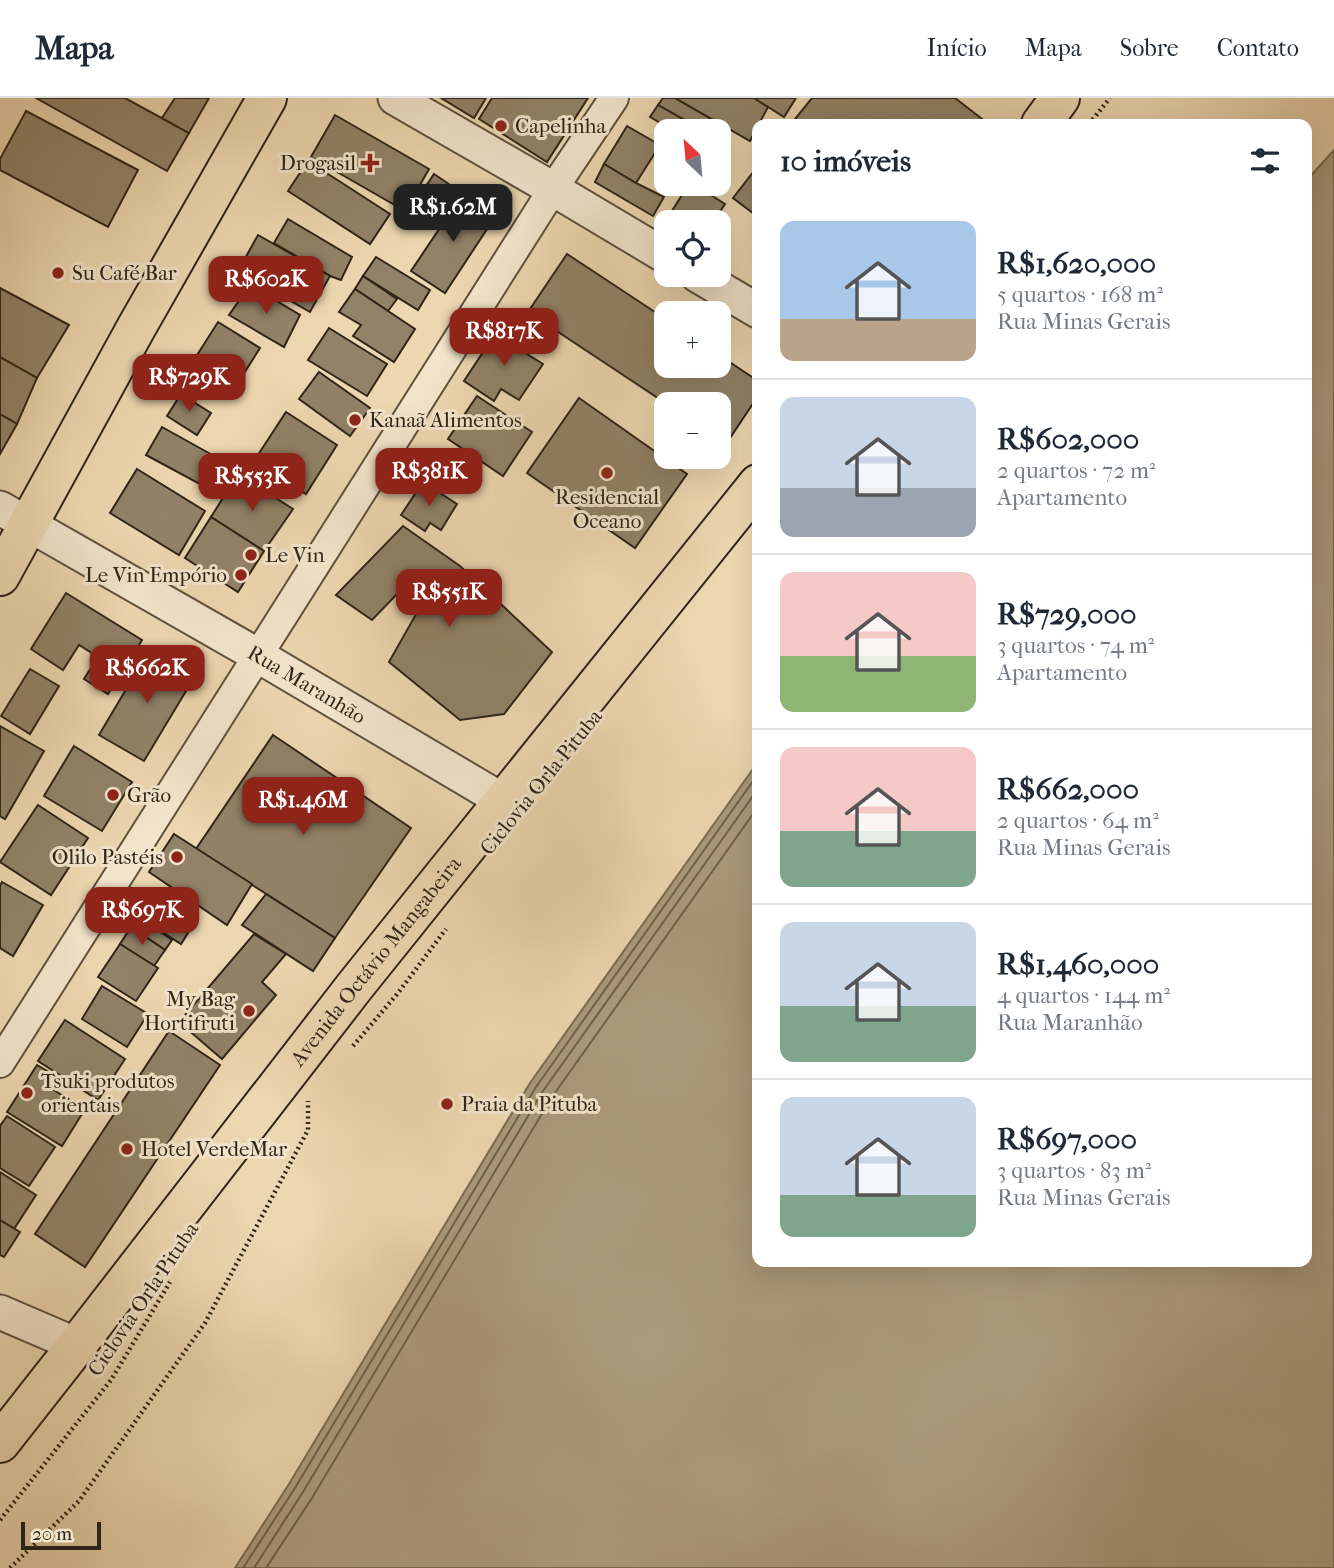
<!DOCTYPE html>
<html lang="pt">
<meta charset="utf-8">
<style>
body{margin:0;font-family:"IM FELL French Canon",serif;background:#f6f6f7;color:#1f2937;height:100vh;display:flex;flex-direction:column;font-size:26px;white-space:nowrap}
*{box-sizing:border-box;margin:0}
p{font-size:23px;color:#747a83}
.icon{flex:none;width:38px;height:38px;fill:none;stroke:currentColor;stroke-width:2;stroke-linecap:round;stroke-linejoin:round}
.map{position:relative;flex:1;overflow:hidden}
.sheet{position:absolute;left:752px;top:21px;width:560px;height:1148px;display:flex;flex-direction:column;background:#fff;border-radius:14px;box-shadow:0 7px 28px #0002}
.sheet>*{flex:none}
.needle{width:46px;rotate:334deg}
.tools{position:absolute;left:654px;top:21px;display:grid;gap:14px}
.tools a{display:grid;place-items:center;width:77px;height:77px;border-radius:14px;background:#fff;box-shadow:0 7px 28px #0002;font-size:35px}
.scale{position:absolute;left:21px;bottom:18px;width:80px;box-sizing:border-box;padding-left:7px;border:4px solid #2f2518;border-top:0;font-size:19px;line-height:24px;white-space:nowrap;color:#2f2518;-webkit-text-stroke:5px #f3e5cc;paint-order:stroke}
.price{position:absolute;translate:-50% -60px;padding:0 16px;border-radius:14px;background:#8f2418;color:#fff;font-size:23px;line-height:46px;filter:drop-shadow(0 2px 4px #0008)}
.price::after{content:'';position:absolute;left:50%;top:42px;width:21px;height:16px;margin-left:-10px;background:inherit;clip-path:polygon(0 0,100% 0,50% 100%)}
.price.selected{background:#222;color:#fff}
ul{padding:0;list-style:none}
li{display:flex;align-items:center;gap:21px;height:175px;padding:0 28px}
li+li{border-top:2px solid #e0e1e3}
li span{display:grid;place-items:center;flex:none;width:196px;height:140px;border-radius:14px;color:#555}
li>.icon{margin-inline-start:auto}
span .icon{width:84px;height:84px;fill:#fffc;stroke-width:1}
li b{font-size:30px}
h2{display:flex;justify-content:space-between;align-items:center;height:84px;padding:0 28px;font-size:30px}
header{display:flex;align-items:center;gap:42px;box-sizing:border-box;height:98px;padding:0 35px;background:#fff;border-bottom:2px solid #e0e1e3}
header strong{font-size:33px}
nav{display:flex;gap:38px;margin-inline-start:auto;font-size:24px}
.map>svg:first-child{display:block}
</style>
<header>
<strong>Mapa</strong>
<nav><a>Início</a><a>Mapa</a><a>Sobre</a><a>Contato</a></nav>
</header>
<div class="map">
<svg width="1334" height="1470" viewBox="0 0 1334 1470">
<rect width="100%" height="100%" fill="#edd7b0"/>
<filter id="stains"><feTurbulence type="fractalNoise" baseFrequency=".00286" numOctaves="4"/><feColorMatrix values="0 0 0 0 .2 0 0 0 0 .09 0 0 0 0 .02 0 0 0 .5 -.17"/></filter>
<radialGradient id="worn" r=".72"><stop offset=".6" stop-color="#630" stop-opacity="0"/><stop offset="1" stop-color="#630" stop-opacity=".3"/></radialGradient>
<!-- water -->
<path fill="#ac9a7c" stroke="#7a6b54" stroke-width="2" d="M1334,52V1470H235L289,1386L530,985L758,664V1164H1307V82Z"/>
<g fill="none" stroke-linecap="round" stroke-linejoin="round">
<!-- shore -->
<g stroke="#6e604a" stroke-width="2">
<path d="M243,1470L295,1390L536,989L758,676"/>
<path d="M254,1470L303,1394L543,993L758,691"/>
<path d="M266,1470L312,1400L552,999L758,709"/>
</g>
</g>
<!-- building -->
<g fill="#928267" stroke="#2f2518" stroke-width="2">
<path d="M36,0H125L189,35L167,73Z"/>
<path d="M175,0H209L189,35L162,20Z"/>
<path d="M441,0H486L474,20Z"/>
<path d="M492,0H588L547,64L479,21Z"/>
<path d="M663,0H675L710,20L702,32L658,7Z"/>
<path d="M675,0H754L768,9L750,43Z"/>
<path d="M754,0H796L784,19Z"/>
<path d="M812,0H955L982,21L978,26H791Z"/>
<path d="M658,7L702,32L701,33H674L650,19Z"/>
<path d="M26,13L138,72L108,129L0,72V61Z"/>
<path d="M335,17L429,71L405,113L311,59Z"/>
<path d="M627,28L660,47L636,85L604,66Z"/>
<path d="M308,63L390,116L370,146L288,93Z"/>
<path d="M604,66L636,85L664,99L653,118L595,84Z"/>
<path d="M758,68V119L733,100Z"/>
<path d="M434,76L459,93L439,122L415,105Z"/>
<path d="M689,86H693L725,106L713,124H684L670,116Z"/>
<path d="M462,97L495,119L445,195L411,173Z"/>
<path d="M288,121L352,159L341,182L330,178L274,145Z"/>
<path d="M258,137L330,178L310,214L238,173Z"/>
<path d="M567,156L667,222V268H719V257L758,283V298L726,346L719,341V306H667L528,214Z"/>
<path d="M376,159L430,192L418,212L363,178Z"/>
<path d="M363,178L397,201L388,213L355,191Z"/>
<path d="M250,187L300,217L284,249L229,217Z"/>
<path d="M0,190L69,227L37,280L0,259Z"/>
<path d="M355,191L415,231L394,264L353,238L361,227L339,214Z"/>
<path d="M218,224L260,250L229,299L187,273Z"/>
<path d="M329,230L387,266L367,298L308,262Z"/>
<path d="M499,230L531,251L527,256L543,266L519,302L501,291L494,303L464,283Z"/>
<path d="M0,259L37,280L17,326L0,316Z"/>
<path d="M319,274L370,310L350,338L299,301Z"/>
<path d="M181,296L211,315L197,337L167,318Z"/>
<path d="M477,298L532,334L503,378L448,341Z"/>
<path d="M579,300L687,376L635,450L527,375Z"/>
<path d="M286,314L337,347L306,396L254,363Z"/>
<path d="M0,316L17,326L0,356Z"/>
<path d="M162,329L225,364L209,391L146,357Z"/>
<path d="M137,371L205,413L179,457L110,415Z"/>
<path d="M238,376L293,411L264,453L211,419Z"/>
<path d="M423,384L457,406L441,432L430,425L425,433L401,417Z"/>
<path d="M211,419L264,453L238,494L185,460Z"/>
<path d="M403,428L460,468L552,554L504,616L460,622L389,564L419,511L400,493L372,522L336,497Z"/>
<path d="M66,495L142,542L108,596L84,581L98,559L79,547L63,572L31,551Z"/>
<path d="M150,551L195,578L144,663L99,637Z"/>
<path d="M30,571L59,588L30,636L1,618Z"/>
<path d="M0,628L44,653L5,721L0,718Z"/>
<path d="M273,637L411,730L335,840L196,751Z"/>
<path d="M74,648L132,684L102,733L44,698Z"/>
<path d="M38,707L88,740L51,797L0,764Z"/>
<path d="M174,736L252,786L227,827L149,774Z"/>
<path d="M2,784L43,807L13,858L0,850V788Z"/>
<path d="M156,792L198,819L181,846L139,819Z"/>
<path d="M266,796L335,840L313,873L242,827Z"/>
<path d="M139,819L172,842L165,852L131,829Z"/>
<path d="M131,829L165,852L154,868L120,846Z"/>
<path d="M254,836L286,856L262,884L276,897L222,961L179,924Z"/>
<path d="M120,846L158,870L136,903L98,879Z"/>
<path d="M102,888L148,916L127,949L82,921Z"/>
<path d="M65,922L125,961L98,1002L38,963Z"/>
<path d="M169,933L220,967L85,1169L35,1136Z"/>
<path d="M37,967L59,980L52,991L85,1011L62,1048L7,1014Z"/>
<path d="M7,1018L55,1049L29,1088L0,1070V1028Z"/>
<path d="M0,1074L36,1097L14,1131L0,1122Z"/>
<path d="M0,1122L20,1134L4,1159L0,1157Z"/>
</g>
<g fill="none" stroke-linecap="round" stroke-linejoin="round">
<!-- minor casing -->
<g stroke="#5e523e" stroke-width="32">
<path id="minor" d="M0,965L553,91L614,0"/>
</g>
<!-- tertiary casing -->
<g stroke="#5e523e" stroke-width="37">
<g id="tertiary">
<path d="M395,0L553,91L667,159"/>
<path d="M697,177L758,213"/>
<path id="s1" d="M0,410L257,557L502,702"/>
<path d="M0,1214L77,1247"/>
</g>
</g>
<!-- primary casing -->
<g stroke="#2f2518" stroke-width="42">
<g id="primary">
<path d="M1041,26L1060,0"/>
<path d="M0,478L136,230L267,0"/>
<path id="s2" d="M0,1345L77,1247L355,888L758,386"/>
</g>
</g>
<!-- path -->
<g stroke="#2f2518" stroke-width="4.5" stroke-dasharray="2 3.5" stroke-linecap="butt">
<path d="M1089,26L1110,0"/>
<path d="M353,948L398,895L446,831"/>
<path d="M0,1422L111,1282L170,1184"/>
<path d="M10,1470L79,1403L205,1225L308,1032V1003"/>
</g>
<!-- minor -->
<use href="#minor" stroke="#f3e5cc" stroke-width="28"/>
<!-- tertiary -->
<use href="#tertiary" stroke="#f3e5cc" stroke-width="33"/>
<!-- primary -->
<use href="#primary" stroke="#edd7b0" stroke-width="38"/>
</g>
<!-- markers -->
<g fill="#8f2418" stroke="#f3e5cc" stroke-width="2.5">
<circle cx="501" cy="28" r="7"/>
<path d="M366.5 54.5h7v7h7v7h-7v7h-7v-7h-7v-7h7z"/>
<circle cx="58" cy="175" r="7"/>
<circle cx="355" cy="322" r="7"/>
<circle cx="607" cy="375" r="7"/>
<circle cx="251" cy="457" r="7"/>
<circle cx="241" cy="477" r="7"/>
<circle cx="113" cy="697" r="7"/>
<circle cx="177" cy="759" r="7"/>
<circle cx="249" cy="913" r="7"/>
<circle cx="27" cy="995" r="7"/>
<circle cx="447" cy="1006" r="7"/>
<circle cx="127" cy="1051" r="7"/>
</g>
<g text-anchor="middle" stroke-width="6" stroke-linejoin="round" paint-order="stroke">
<!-- poi labels -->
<g font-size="21" fill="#2f2518" stroke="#f3e5cc" text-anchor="start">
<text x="515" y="35">Capelinha</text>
<text x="356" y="72" text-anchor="end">Drogasil</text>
<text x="72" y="182">Su Café Bar</text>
<text x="369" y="329">Kanaã Alimentos</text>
<text x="607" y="406" text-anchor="middle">Residencial<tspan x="607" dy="24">Oceano</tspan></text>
<text x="265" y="464">Le Vin</text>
<text x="227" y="484" text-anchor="end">Le Vin Empório</text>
<text x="127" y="704">Grão</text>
<text x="163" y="766" text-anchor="end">Olilo Pastéis</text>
<text x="235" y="908" text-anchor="end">My Bag<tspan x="235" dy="24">Hortifruti</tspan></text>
<text x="41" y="990">Tsuki produtos<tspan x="41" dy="24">orientais</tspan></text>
<text x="461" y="1013">Praia da Pituba</text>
<text x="141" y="1058">Hotel VerdeMar</text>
</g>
<!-- street labels -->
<g font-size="21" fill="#2f2518" stroke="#f3e5cc">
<text dy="7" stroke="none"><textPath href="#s1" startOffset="354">Rua Maranhão</textPath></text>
<text transform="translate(541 684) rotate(-51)" y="7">Ciclovia Orla Pituba</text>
<text dy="7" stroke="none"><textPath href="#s2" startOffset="611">Avenida Octávio Mangabeira</textPath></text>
<text transform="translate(143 1201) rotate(-56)" y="7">Ciclovia Orla Pituba</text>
</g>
</g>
<rect width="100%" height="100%" filter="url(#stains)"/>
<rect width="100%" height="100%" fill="url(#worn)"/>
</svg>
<div class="tools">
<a><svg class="needle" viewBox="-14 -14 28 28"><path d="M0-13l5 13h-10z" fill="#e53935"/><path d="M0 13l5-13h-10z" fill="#747a83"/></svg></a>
<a><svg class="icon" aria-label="locate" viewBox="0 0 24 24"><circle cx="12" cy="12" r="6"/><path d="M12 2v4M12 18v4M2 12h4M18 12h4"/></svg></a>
<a>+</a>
<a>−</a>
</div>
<div class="scale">20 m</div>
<b class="price selected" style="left:453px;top:146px">R$1.62M</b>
<b class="price" style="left:266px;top:218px">R$602K</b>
<b class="price" style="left:504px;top:270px">R$817K</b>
<b class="price" style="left:189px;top:316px">R$729K</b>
<b class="price" style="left:429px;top:410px">R$381K</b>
<b class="price" style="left:252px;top:415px">R$553K</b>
<b class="price" style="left:449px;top:531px">R$551K</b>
<b class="price" style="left:147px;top:607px">R$662K</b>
<b class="price" style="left:303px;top:739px">R$1.46M</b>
<b class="price" style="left:142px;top:849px">R$697K</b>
<section class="sheet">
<h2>10 imóveis<svg class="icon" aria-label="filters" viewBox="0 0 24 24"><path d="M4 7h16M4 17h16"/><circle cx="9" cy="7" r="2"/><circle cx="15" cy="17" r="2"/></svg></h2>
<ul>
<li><span style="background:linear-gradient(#a9c7e8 70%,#b9a48a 0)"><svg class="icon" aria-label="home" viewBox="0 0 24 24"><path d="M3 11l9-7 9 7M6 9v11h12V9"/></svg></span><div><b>R$1,620,000</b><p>5 quartos · 168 m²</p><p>Rua Minas Gerais</p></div></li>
<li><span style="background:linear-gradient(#c9d6e8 65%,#9aa5b1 0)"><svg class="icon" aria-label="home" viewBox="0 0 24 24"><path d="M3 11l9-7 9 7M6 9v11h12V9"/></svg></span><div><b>R$602,000</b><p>2 quartos · 72 m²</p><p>Apartamento</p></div></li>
<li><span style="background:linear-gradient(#f6c9c9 60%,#8fb573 0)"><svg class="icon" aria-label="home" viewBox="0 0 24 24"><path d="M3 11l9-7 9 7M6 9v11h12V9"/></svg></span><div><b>R$729,000</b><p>3 quartos · 74 m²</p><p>Apartamento</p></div></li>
<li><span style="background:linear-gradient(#f6c9c9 60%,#7fa58c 0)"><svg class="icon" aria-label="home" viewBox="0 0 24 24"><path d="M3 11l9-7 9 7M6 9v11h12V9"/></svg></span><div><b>R$662,000</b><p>2 quartos · 64 m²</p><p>Rua Minas Gerais</p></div></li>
<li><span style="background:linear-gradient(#c9d6e8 60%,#7fa58c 0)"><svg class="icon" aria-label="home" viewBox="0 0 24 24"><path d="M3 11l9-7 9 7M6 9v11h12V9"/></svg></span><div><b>R$1,460,000</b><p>4 quartos · 144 m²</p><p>Rua Maranhão</p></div></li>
<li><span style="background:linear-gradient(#c9d6e8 70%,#7fa58c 0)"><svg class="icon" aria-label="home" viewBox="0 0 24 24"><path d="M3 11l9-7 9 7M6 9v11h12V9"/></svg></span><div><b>R$697,000</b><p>3 quartos · 83 m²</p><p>Rua Minas Gerais</p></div></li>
</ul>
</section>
</div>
